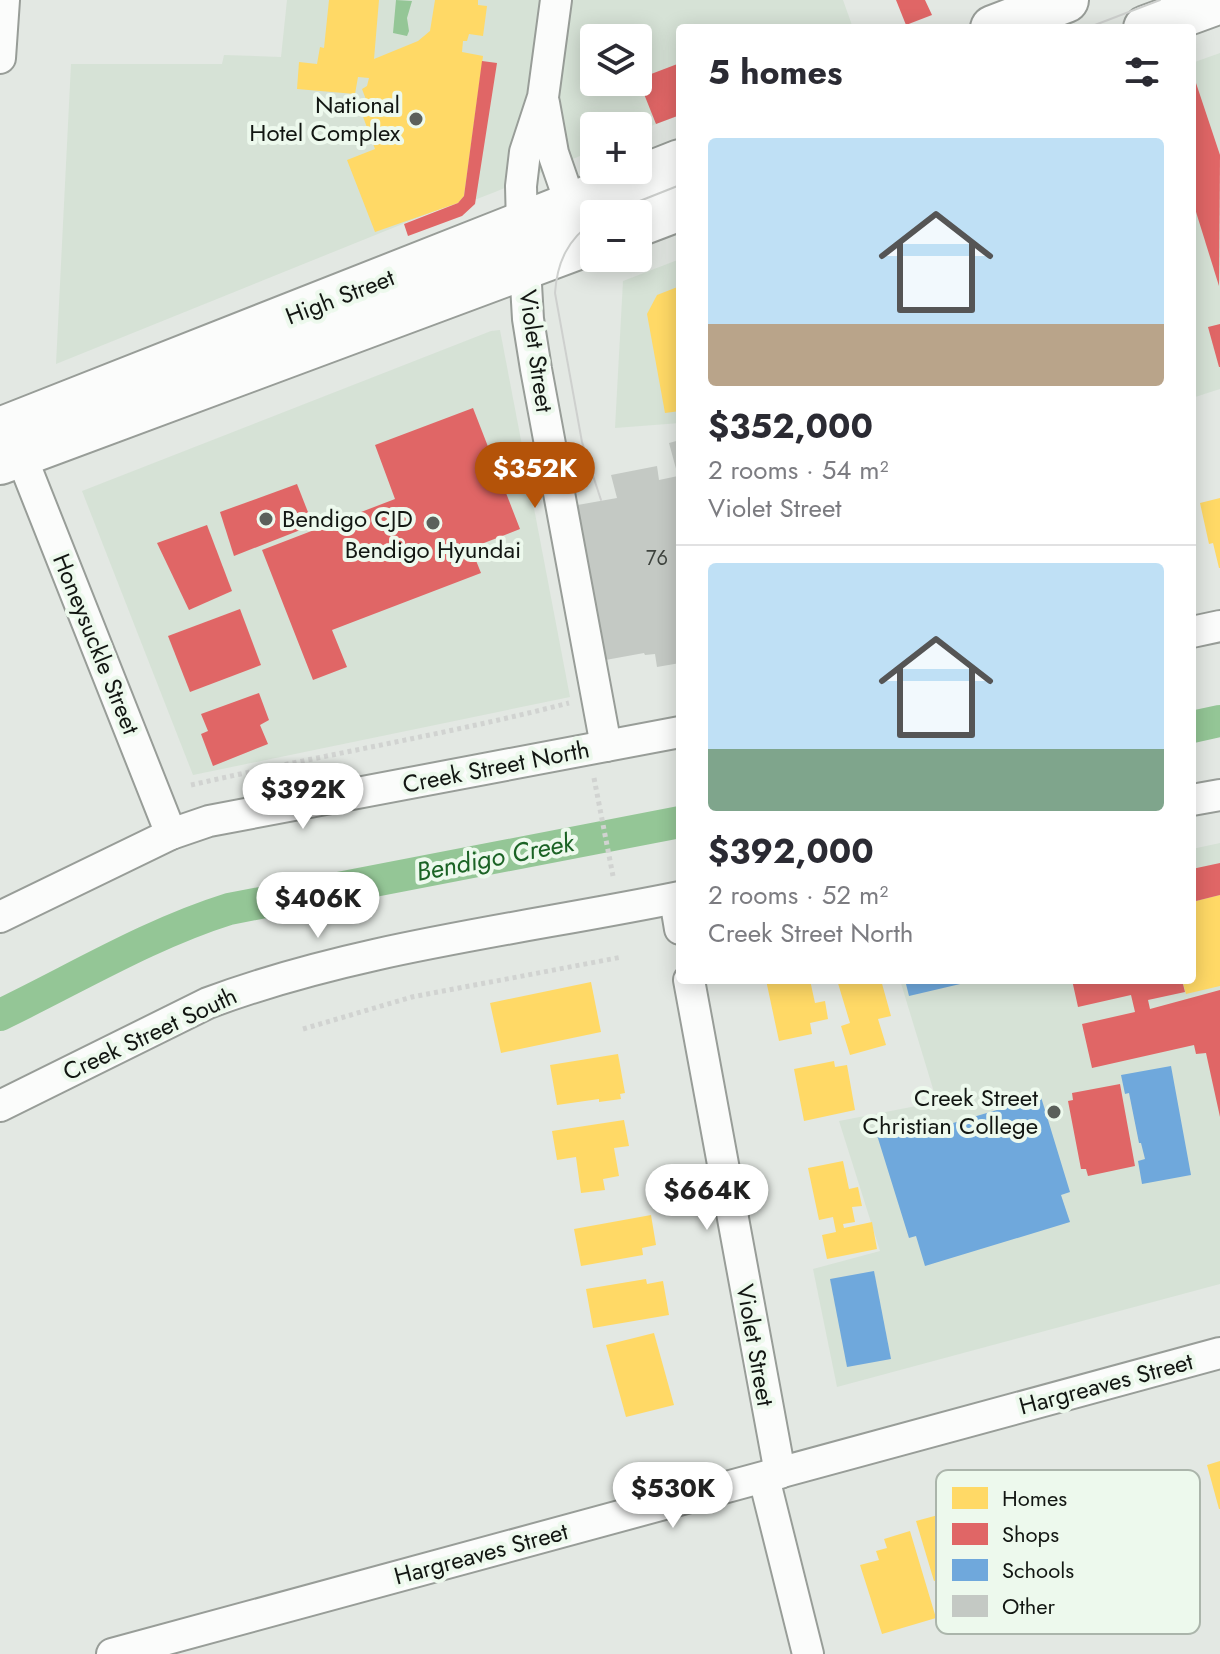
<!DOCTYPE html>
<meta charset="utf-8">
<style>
body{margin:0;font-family:Jost,sans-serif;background:#f2f2f3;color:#2b2b33;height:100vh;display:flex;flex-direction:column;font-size:30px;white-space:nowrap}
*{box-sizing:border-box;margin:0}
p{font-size:26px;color:#7c7c81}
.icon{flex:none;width:44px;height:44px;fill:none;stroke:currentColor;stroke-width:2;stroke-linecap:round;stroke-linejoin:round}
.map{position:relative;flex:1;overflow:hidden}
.panel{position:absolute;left:676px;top:24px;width:520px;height:960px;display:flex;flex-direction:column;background:#fff;border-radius:8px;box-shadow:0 4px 20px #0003}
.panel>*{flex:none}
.buttons{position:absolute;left:580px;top:24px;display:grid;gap:16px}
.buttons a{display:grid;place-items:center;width:72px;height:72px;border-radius:8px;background:#fff;box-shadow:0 4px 20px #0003;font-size:40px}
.price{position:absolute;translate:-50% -68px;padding:0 18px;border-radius:28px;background:#fff;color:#222;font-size:26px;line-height:52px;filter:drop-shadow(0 2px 4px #0008)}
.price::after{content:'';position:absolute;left:50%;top:48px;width:24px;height:18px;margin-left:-12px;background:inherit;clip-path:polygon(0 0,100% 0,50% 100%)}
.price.on{background:#b45309;color:#fff}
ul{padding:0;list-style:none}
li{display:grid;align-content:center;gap:16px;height:424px;padding:0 32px}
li+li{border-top:2px solid #e1e1e2}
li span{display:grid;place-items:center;height:248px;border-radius:8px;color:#555}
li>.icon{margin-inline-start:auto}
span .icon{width:144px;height:144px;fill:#fffc;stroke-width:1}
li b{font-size:34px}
h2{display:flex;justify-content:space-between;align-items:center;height:96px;padding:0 32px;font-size:34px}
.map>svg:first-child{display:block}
</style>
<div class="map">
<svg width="1220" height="1654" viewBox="0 0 1220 1654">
<rect width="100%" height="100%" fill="#e3e8e3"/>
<!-- built -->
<g fill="#d6e2d6" fill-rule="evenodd">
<path d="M287,0H843L853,28H680V115L638,131V126H594V150L495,192L477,199L462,200L56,364L71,64H222L224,55L281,57ZM594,38H638V82H594Z"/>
<path d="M1220,53V389L1192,398V63Z"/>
<path d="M680,259V423L615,428L623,281Z"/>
<path d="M500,330L570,697L193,775L82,491L491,331Z"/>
<path d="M1220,843V1284L837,1387L813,1269L880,1251L839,1121L937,1102L900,980H1192V849Z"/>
</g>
<!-- water -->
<path fill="#94c696" d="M396,0L412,1L407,18L409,31L407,36L393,33Z"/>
<!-- homes -->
<g fill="#ffd966">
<path d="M329,0H379L374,59L418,41L430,31L435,0H478V5L487,6L483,36L469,34L467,41H463L462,52L483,56L464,196L458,203L375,232L347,160L375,149L362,114L370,110L362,89L367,86L369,78L358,77L355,94L297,89L299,62L317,64L320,47L324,48Z"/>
<path d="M680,286V411L665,413L647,314L657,295Z"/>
<path d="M1220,498V568H1219L1213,543L1209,544L1200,503Z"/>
<path d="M1220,895V986L1186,994L1182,980H1192V902Z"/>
<path d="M766,980H810L815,1003L825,1001L828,1019L810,1023L812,1034L779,1041Z"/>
<path d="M837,980H881L891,1016L878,1019L886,1045L850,1055L841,1026L850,1023Z"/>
<path d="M591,982L601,1032L501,1053L490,1003Z"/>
<path d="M618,1054L625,1093L620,1094L621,1099L599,1102V1099L557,1105L550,1065Z"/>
<path d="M834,1061L835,1067L847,1065L855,1110L804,1121L794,1069Z"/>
<path d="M624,1120L629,1146L614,1148L619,1176L603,1179L605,1190L581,1193L576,1157L557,1160L552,1131Z"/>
<path d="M843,1161L849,1189L858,1187L862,1206L852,1207L855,1222L843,1224L844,1228L872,1222L877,1249L827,1259L822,1235L836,1232L833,1217L819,1220L808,1168Z"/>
<path d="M651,1215L656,1245L642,1248L643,1255L581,1266L574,1229Z"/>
<path d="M646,1279L647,1284L663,1281L669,1315L593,1328L586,1289Z"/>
<path d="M654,1333L674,1405L626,1417L606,1345Z"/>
<path d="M1220,1461V1509H1219L1207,1465Z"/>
<path d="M953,1511L971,1570L934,1581L916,1521Z"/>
<path d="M910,1531L936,1618L882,1634L860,1565L879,1560L876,1551L887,1548L884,1539Z"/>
</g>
<!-- shops -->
<g fill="#e06666">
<path d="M896,0H925L932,15L906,25Z"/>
<path d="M482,61L497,63L475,204L462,216L408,236L404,224L458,203L464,196Z"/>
<path d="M680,63V115L656,124L638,79Z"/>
<path d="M1195,80L1220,155L1219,286L1192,199V81Z"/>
<path d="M1220,324V367H1219L1208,327Z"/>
<path d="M473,408L520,529L471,548L481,573L332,630L347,667L313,680L262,550L395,499L375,445Z"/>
<path d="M297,484L313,525L234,556L220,512Z"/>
<path d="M207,525L232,591L189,610L157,543Z"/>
<path d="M240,609L261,665L190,692L168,636Z"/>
<path d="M259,693L269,720L260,725L268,744L213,766L201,734L208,731L201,714Z"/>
<path d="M1220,863V895L1192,902V869Z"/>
<path d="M1072,980H1182L1185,992L1148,1000L1150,1009L1220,990V1117L1206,1053L1196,1054L1194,1045L1092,1068L1082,1024L1135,1012L1131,995L1078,1007Z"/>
<path d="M1120,1084L1135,1166L1088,1176L1086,1169H1081L1068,1101L1073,1100L1072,1093Z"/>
</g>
<!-- schools -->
<g fill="#6fa8dc">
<path d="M905,980H973V981L909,996Z"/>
<path d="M1171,1066L1191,1175L1142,1184L1138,1161L1145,1159L1141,1143H1139L1129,1093L1125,1094L1121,1075Z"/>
<path d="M1041,1097L1070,1192L1061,1195L1070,1222L925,1266L916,1236L909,1238L876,1132L922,1118L926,1131Z"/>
<path d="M874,1271L891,1359L847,1367L830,1279Z"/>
</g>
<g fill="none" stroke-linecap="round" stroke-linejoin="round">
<!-- canal -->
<g stroke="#94c696" stroke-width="32">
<path d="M1192,727L1220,721"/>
<path d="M0,1015C75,979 149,934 229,909L680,822"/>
</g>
</g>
<!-- building -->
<path fill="#c4c9c4" d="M680,440V663L657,667L655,654L645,655L644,653L600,661L572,506L617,498L611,475L657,466L659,480L678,476L669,443Z"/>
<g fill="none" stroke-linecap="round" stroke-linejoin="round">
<!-- minor casing -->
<g stroke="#989d98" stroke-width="34">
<g id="minor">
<path d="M0,58L4,0"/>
<path d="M544,103L553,153L571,205"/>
<path d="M522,226L521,186L525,152L543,97L556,0"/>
<path d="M525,267L528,319L536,369L606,746"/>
<path d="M20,453L171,834"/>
<path d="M1192,632L1220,626"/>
<path d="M1192,800L1220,795"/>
<path d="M675,899L680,929"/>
<path d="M0,917L171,834L209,821L680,732"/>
<path d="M689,980L780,1473"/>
<path d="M0,1106L208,1003C358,947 523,929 680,897"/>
<path d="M764,1478L808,1654"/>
<path d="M112,1654L1220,1353"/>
</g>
</g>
<!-- trunk casing -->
<g stroke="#989d98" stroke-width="48">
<g id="trunk">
<path d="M993,28L1066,0"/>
<path d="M1146,28L1220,1"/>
<path d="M638,224L680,208"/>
<path d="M0,430L680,162"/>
<path d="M0,462L594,241"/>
</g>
</g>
<!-- path -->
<g stroke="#d1d3d1" stroke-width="5" stroke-dasharray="4 4" stroke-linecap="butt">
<path d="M594,778L613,876"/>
<path d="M191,785C317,756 444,735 569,703"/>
<path d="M303,1029L412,997L622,957"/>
</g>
<!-- minor -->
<use href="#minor" stroke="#fbfcfb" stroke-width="30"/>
<!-- trunk -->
<use href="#trunk" stroke="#fbfcfb" stroke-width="44"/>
<!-- tram -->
<g stroke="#ced0ce" stroke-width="2">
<path d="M1087,28L1160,0"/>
<path d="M607,214L680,185"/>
<path d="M594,221C568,239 557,262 555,293L582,442L601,500"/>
</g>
</g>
<!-- markers -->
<g fill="#5b605b" stroke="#edf9ed" stroke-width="3">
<circle cx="416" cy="119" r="8"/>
<circle cx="266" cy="519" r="8"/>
<circle cx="433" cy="523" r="8"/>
<circle cx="1054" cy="1112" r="8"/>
</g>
<g text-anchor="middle" stroke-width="8" stroke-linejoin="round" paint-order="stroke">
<!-- number labels -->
<g font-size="20" fill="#3e433e">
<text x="657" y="565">76</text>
</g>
<!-- poi labels -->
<g font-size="24" fill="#121612" stroke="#edf9ed" text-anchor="end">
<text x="400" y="113">National<tspan x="400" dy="28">Hotel Complex</tspan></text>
<text x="282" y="527" text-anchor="start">Bendigo CJD</text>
<text x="433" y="558" text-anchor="middle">Bendigo Hyundai</text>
<text x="1038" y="1106">Creek Street<tspan x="1038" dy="28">Christian College</tspan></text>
</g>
<!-- street labels -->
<g font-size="24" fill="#121612" stroke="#edf9ed">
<text transform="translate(340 297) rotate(-21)" y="8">High Street</text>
<text transform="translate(536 351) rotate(82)" y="8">Violet Street</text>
<text transform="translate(96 644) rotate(68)" y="8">Honeysuckle Street</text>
<text transform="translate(496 767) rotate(-11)" y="8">Creek Street North</text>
<text transform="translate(150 1034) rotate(-25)" y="8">Creek Street South</text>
<text transform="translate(755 1345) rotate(80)" y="8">Violet Street</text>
<text transform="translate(1106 1384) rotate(-15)" y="8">Hargreaves Street</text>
<text transform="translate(481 1554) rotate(-15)" y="8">Hargreaves Street</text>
</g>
<!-- water labels -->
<g font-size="26" font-style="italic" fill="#1b6325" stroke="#edf9ed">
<text transform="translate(495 857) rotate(-11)" y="9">Bendigo Creek</text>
</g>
</g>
<!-- legend -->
<rect x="936" y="1470" width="264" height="164" rx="12" fill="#edf9ed" stroke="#abb5ab" stroke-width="2"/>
<rect x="952" y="1487" width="36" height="22" fill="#ffd966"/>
<rect x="952" y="1523" width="36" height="22" fill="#e06666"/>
<rect x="952" y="1559" width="36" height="22" fill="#6fa8dc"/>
<rect x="952" y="1595" width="36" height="22" fill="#c4c9c4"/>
<g font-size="22" fill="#121612">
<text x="1002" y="1506">Homes</text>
<text x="1002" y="1542">Shops</text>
<text x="1002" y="1578">Schools</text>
<text x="1002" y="1614">Other</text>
</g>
</svg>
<div class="buttons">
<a><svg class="icon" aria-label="layers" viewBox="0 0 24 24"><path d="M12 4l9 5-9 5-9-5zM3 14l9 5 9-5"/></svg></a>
<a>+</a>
<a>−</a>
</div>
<b class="price on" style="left:535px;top:510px">$352K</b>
<b class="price" style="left:303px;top:831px">$392K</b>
<b class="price" style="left:318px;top:940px">$406K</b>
<b class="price" style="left:707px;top:1232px">$664K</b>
<b class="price" style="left:673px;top:1530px">$530K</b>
<section class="panel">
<h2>5 homes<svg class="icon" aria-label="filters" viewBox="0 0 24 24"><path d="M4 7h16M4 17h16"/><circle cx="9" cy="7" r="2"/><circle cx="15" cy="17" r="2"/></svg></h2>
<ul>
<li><span style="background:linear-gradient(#bfe0f5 75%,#b9a48a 0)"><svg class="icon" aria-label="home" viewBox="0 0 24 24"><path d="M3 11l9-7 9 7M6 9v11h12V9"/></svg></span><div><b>$352,000</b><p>2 rooms · 54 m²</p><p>Violet Street</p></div></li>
<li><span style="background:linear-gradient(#bfe0f5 75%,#7fa58c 0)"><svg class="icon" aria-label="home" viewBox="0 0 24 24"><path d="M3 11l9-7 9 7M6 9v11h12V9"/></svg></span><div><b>$392,000</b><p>2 rooms · 52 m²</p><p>Creek Street North</p></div></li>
</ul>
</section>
</div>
